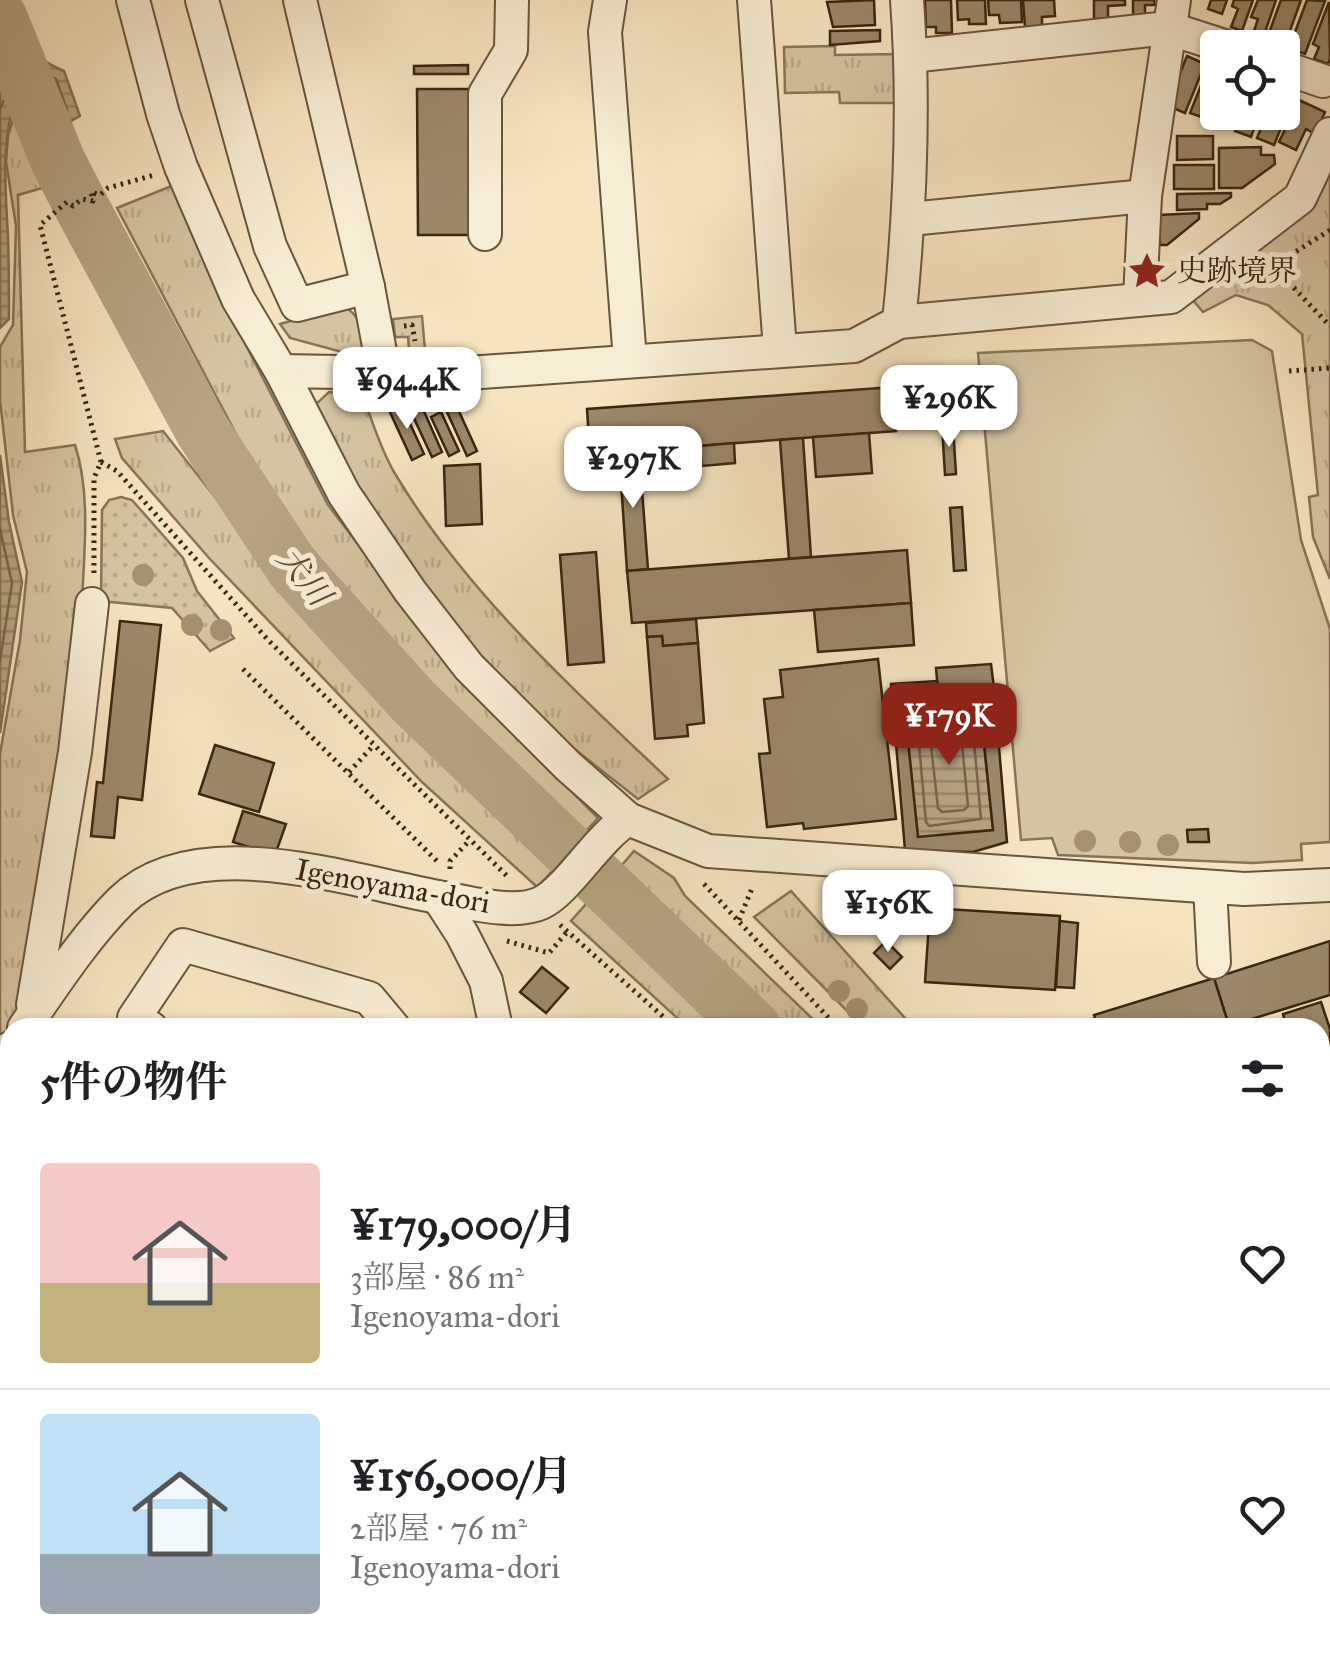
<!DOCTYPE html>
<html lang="ja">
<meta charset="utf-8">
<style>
body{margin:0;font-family:"IM FELL Great Primer","Noto Serif JP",serif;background:#f2f2f2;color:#202124;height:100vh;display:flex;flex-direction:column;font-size:38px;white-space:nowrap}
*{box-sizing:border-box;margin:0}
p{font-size:32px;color:#757577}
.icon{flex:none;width:55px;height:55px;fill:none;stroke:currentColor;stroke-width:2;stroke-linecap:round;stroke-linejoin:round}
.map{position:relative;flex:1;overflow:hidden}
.drawer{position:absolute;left:0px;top:1018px;width:1330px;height:642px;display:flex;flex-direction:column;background:#fff;border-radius:30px 30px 0 0;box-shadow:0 2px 8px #0004}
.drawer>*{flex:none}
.fabs{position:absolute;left:1200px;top:30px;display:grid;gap:20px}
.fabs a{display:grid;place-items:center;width:100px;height:100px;border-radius:10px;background:#fff;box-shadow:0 2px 8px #0004;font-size:50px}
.price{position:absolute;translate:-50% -85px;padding:0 22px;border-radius:20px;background:#fff;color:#222;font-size:32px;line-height:65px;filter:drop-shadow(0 2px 5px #0008)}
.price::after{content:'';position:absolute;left:50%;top:60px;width:30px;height:22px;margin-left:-15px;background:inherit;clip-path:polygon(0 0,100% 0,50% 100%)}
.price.selected{background:#8f2418;color:#fff}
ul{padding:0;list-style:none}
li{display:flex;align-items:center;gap:30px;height:250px;padding:0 40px}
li+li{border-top:2px solid #e0e0e0}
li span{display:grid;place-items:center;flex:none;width:280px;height:200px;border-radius:10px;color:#555}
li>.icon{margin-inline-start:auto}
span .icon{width:120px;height:120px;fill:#fffc;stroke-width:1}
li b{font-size:42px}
h2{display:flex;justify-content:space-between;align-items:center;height:120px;padding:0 40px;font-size:42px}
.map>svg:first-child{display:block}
</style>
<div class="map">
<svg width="1330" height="1659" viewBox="0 0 1330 1659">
<defs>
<pattern id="grass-tufts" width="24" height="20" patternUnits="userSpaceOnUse" patternTransform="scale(2.5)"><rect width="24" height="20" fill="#d5c4a1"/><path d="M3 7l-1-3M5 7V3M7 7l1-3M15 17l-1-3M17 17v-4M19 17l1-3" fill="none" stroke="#b8a889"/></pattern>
<pattern id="garden-dots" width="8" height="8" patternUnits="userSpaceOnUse" patternTransform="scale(2.5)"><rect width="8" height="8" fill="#d5c4a1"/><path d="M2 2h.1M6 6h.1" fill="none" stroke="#b8a889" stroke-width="1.8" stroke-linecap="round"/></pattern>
<pattern id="water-rules" width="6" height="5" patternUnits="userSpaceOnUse" patternTransform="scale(2.5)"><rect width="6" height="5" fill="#b5a383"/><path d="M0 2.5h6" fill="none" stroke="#94856a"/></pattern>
</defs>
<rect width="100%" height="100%" fill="#f5e4bf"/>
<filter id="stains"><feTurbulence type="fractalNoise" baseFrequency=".002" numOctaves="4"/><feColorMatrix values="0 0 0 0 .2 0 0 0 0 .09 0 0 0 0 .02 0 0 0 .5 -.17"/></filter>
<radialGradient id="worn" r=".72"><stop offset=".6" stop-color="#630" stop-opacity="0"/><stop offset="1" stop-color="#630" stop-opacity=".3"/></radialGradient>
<!-- grass -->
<g fill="url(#grass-tufts)" stroke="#887458" stroke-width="2.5">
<path d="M835,46V55L898,54L899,103H840L839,92L785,93L784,47Z"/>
<path d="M18,103L25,133L46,187L18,195L25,452L75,445C91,494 84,552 82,603L18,1009L0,1043V754L20,640L27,572L13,515L0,400V347L13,325L16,226L6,162L8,136Z"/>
<path d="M1330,155V579L1313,537L1309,497L1318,495L1302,334L1268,305L1236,295L1203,312L1187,293Z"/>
<path d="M176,184L231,316L328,505L465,684L598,818L575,843L492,761L340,585L265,489L117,208Z"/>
<path d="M343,306C360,315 362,328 367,346L357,356L290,338L280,324Z"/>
<path d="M422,316L426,362H413L398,351L409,349L408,337H395L393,319Z"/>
<path d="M329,392L362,394C372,420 380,448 394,472C464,590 569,685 668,779L638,799L568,744L492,670L446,616L332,456L315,405Z"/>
<path d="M163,431L282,582L434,742L559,864L537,887L422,782L209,558L122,458L115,439Z"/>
<path d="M634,851L674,878L685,896L821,1027H778L664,922L610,879Z"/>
<path d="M791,891L913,1027H863L754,917Z"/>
<path d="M594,895L736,1027H687L571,921Z"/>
</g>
<!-- garden -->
<path fill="url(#garden-dots)" stroke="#887458" stroke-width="2.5" d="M121,497L132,500L183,558L197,591L234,638L210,651L172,608L101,601L102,510L109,500Z"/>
<!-- pitch -->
<g fill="#d5c4a1" stroke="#887458" stroke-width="2.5">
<path d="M1252,340L1272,351L1301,540L1330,629V842L1301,844L1302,860L1253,863L1058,855L1052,838L1021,840L978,353Z"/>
<path d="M1330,1218V1575L1320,1560V1222Z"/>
</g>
<!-- water -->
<g fill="url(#water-rules)" stroke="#847154" stroke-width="2.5">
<path d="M0,0H10C20,41 25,54 64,71L80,116L35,142L16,98C0,143 6,190 8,239C9,265 9,292 9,319L0,328Z"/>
<path d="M0,455L9,522L22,582L0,733Z"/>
<path d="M981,715L993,830L918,837L906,722Z"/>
</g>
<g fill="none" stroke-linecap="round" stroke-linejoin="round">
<!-- shore -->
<g stroke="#786448" stroke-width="2.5">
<path d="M0,108L7,94L16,90L26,95L40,125L67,110L56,79L26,63L7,30L1,0"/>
<path d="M0,529L12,583L0,661"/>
<path d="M968,726L973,731L981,819L929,826L926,822L918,734Z"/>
<path d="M957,740L962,744L968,806L964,810L942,812L938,808L931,746L935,742Z"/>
</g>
<!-- river -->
<g stroke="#b5a383" stroke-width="55">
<path d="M0,18L58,161L79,202L202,430L293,568L413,701L754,1028"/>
<path d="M1229,1650L1235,1659"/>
</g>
</g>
<!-- building -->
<g fill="#9b886a" stroke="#3a250e" stroke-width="2.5" fill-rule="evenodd">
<path d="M874,0L875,25L833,27L827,2Z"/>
<path d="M925,0H951L952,33H936V27H926Z"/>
<path d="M957,0H985L986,24H969V19L958,20Z"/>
<path d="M988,0H1021L1022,22L1000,23L999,15H989Z"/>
<path d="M1023,0H1054L1055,16L1042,17V26L1025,27Z"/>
<path d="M1094,0H1125V5L1108,6V19H1094Z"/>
<path d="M1133,0H1154L1155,5H1145V16H1133Z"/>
<path d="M1211,0H1227L1222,14L1208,9Z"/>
<path d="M1234,0H1253L1242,31L1231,27L1238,9L1232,6Z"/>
<path d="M1258,0H1276L1263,38L1253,34L1258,19L1251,17Z"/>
<path d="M1281,0H1301L1287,39L1269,33Z"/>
<path d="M1307,0L1325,1L1305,54L1289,48Z"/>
<path d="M1329,2L1330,59L1328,64L1314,59L1319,47L1313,44Z"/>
<path d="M880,30V41L830,45V31Z"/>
<path d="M1187,56L1205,64L1185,113L1173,108L1174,88Z"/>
<path d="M468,65V74H414V66Z"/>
<path d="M1206,73L1218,78V93L1207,119L1190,113Z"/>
<path d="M417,89H469L470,235H418Z"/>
<path d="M1299,100L1325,112L1315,134L1306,129L1296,150L1279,142Z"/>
<path d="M1242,112H1260L1251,137L1235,131Z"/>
<path d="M1268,112H1280L1279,115L1285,118L1274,145L1257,138Z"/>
<path d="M1177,136H1213V159L1177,160Z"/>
<path d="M1261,147V155H1274L1275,164L1242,188H1219V148Z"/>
<rect x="1174" y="165" width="40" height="24"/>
<path d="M1231,193V197L1220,204H1207V209L1177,210V194Z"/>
<path d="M1199,213V219L1167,245H1160L1159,215Z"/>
<path d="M893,387L896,431L590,454L587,409Z"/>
<path d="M401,404L424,454L412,460L389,410Z"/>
<path d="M457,407L477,451L467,456L447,412Z"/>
<path d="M423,409L442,452L432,457L412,414Z"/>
<path d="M441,412L459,451L449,456L431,417Z"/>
<path d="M942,426H953L956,474L945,475Z"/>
<path d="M869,433L872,473L816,477L813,437Z"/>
<path d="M803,438L811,557L789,559L780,440Z"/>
<path d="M734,443L735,463L702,466L700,446Z"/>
<path d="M669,448L671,482L654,483L652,449Z"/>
<path d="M639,450L648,569L627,571L619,452Z"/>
<path d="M480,464L482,524L446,526L444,466Z"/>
<path d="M962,507L966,570L954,571L950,508Z"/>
<path d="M907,550L911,603L632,623L627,571Z"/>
<path d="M596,552L604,662L568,665L560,555Z"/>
<path d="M911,603L914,645L818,652L814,610Z"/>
<path d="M696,619L698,643L663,646L662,636L647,637L646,623Z"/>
<path d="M120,621L161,625L142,800L118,797L114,838L91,836L97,782L103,783Z"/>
<path d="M662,636L663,646L698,643L704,723L687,725L688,736L655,739L647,637Z"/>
<path d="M878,659L896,819L804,829L803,823L767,827L759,754L770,753L764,699L783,697L780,670Z"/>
<path d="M991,664L994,688L938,692L936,668Z"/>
<path d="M937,681L938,692L994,688L1007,842L973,852L905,850L891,684ZM981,715L993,830L918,837L906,722Z"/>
<path d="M215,745L274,763L259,812L199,794Z"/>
<path d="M243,811L286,824L275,855L233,842Z"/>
<path d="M1208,829L1209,842H1188L1187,830Z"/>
<rect x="894" y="904" width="20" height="11"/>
<path d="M930,908L1060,916L1055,990L925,982Z"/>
<path d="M1060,921L1078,923L1074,988L1056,987Z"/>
<path d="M886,941L902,957L890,969L874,953Z"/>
<path d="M1330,941V995L1229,1026L1214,978Z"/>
<path d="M542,967L568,988L546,1013L520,992Z"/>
<path d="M1214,978L1229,1026L1098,1028L1094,1015Z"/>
<path d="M1321,1002L1330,1029V1149L1320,1152V1028L1275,1025L1285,1022L1283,1014Z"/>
</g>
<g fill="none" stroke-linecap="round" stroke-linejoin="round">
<!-- minor casing -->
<g stroke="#69553a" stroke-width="36">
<g id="minor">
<path d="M133,0L163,114L181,167L238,299L281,371L344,494L410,591L469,667L568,766L628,819L708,851L1244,889L1330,885"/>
<path d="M202,0L270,246L297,305L368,287L384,373"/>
<path d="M300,0L368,287"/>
<path d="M610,0L605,32L630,360"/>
<path d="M754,0L780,349"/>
<path d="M911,56L1168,28L1230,48"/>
<path d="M1282,67L1323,81"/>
<path d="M910,219L1145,196"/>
<path d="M485,234V94L511,50L512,0"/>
<path d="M1140,299L1145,196L1174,0"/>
<path d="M899,322C910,215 915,108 907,0"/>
<path d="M281,371L454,374L854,346L899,322L1171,297L1300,198L1330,134"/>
<path d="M1210,887L1214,962"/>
<path d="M438,897L462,934L486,981L496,1028"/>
<path d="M33,1005L75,752L92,604"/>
<path d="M24,1028C54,985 84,938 121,901C197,827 353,882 443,898C470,903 515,915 541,903C567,891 597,838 628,819"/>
<path d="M151,1028L134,1018L183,945L369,998L394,1028"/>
<path d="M0,1062L10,1048"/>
<path d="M0,1426L10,1427"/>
<path d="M724,1650L728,1659"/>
<path d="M1008,1650L1011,1659"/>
<path d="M0,1651L49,1650"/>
<path d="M303,1659L304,1650"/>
<path d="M463,1659L464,1650"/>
<path d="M817,1659L838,1650"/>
</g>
</g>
<!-- path -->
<g stroke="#3a250e" stroke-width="5" stroke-dasharray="2.5 5" stroke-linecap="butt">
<path d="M1330,230L1273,266L1330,326"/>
<path d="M404,326L412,325L415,341"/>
<path d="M1289,371L1330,368"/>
<path d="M101,462L117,471L268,640L508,877"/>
<path d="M94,573V478L101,462L40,225L67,202L73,206L82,199L93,201L91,192L100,195L108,188L154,175"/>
<path d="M243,669L440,864"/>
<path d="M349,772L373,746"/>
<path d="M450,869V861L470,840"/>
<path d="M704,884L838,1028"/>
<path d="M739,920L753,886"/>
<path d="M560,925L676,1028"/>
<path d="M507,941L549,953L567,932"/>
<path d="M1173,1650L1179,1659"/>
<path d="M1297,1650L1303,1659"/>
</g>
<!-- minor -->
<use href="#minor" stroke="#f8edd5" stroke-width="32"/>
</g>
<!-- trees -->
<g fill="#a49172">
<circle cx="143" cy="575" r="11"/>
<circle cx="192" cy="625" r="11"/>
<circle cx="221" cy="630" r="11"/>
<circle cx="1085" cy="841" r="11"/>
<circle cx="1130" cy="842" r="11"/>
<circle cx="1168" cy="845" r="11"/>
<circle cx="839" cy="991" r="11"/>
<circle cx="857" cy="1009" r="11"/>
</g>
<!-- icons -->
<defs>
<g id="sight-bare" transform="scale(3)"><path d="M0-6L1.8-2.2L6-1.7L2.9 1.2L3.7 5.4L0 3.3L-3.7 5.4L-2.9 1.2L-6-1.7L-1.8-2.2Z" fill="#8f2418" stroke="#f8edd5" stroke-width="2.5" paint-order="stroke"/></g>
</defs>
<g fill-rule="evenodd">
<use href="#sight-bare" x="1147" y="271"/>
</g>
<g text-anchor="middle" stroke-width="10" stroke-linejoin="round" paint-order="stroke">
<!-- poi labels -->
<g font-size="30" fill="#3a250e" stroke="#f8edd5" text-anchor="start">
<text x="1177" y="281">史跡境界</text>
</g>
<!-- street labels -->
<g font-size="30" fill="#3a250e" stroke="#f8edd5">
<text transform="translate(393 886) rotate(10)" y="10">Igenoyama-dori</text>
</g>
<!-- water labels -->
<g font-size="32" font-style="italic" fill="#5f4b31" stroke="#f8edd5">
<text transform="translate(304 576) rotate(51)" y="11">犬川</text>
</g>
</g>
<rect width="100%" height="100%" filter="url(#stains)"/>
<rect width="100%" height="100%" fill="url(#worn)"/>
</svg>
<div class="fabs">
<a><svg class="icon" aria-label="locate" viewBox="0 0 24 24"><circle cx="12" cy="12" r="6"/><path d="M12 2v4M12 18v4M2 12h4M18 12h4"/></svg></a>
</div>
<b class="price" style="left:407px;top:432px">¥94.4K</b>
<b class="price" style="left:949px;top:450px">¥296K</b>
<b class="price" style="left:633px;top:511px">¥297K</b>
<b class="price selected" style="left:949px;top:768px">¥179K</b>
<b class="price" style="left:888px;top:955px">¥156K</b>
<section class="drawer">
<h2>5件の物件<svg class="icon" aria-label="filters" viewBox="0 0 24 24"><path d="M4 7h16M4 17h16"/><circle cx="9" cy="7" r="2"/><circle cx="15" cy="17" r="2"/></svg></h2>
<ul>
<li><span style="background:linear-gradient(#f6c9c9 60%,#c2b280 0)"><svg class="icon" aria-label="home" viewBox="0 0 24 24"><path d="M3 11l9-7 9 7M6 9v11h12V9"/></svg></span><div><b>¥179,000/月</b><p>3部屋 · 86 m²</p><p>Igenoyama-dori</p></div><svg class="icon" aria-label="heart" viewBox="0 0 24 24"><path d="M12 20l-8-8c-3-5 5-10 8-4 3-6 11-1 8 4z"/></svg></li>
<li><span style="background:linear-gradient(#bfe0f5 70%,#9aa5b1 0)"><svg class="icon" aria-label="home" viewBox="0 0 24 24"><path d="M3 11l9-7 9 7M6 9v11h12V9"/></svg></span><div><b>¥156,000/月</b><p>2部屋 · 76 m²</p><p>Igenoyama-dori</p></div><svg class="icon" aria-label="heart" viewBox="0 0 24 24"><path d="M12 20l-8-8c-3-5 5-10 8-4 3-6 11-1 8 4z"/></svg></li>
</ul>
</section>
</div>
